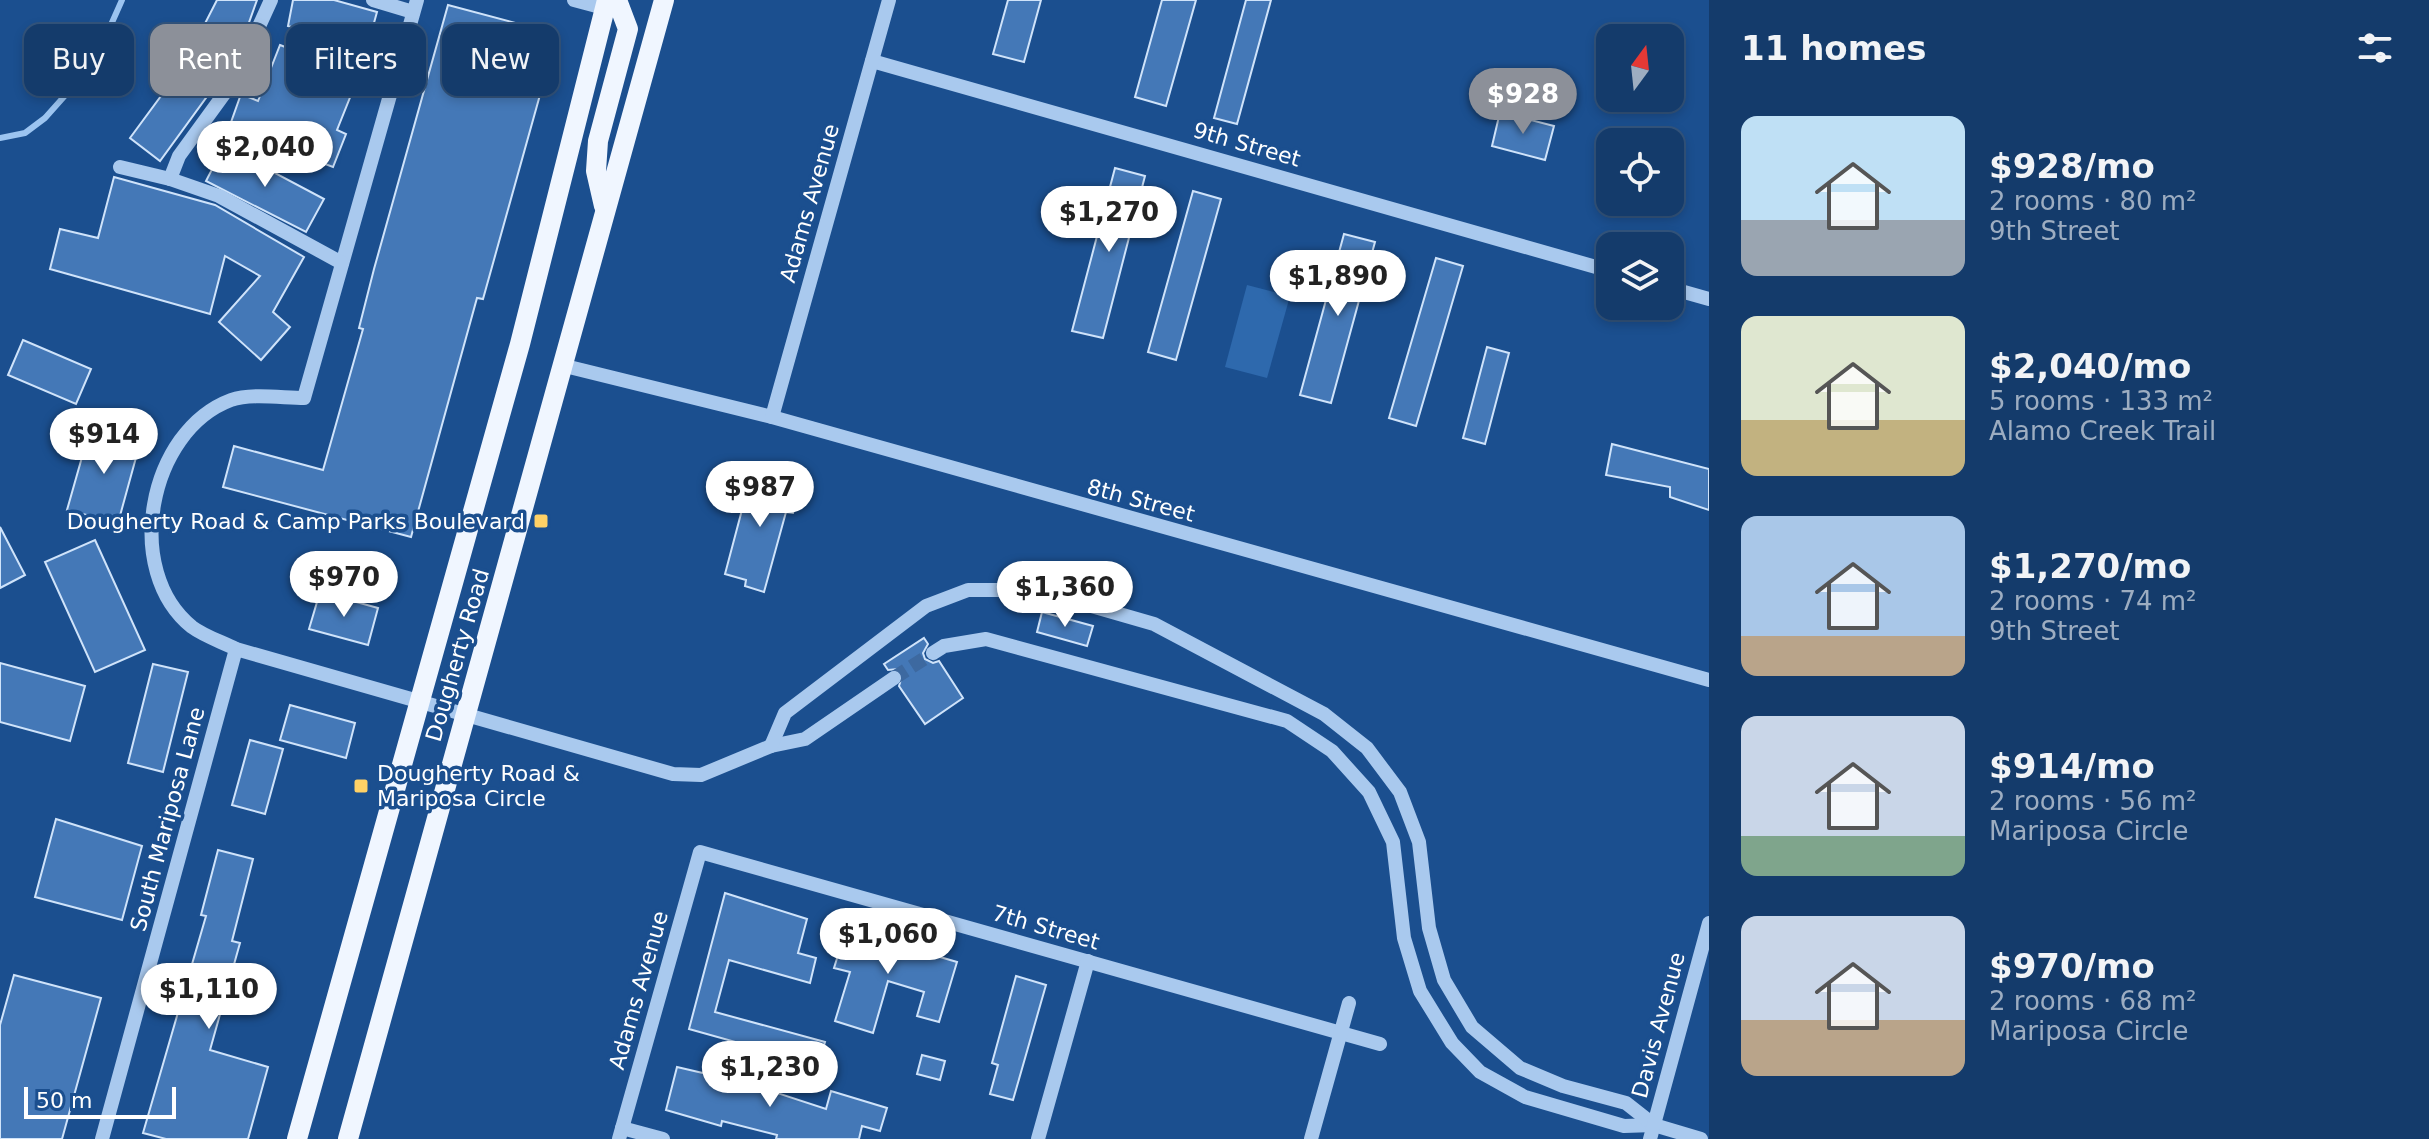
<!DOCTYPE html>
<meta charset="utf-8">
<style>
body{margin:0;font-family:"DejaVu Sans",sans-serif;background:#214673;color:#f1f3f6;height:100vh;display:flex;flex-direction:column;font-size:30px;white-space:nowrap}
*{box-sizing:border-box;margin:0}
p{font-size:26px;color:#9dadc1}
.icon{flex:none;width:44px;height:44px;fill:none;stroke:currentColor;stroke-width:2;stroke-linecap:round;stroke-linejoin:round}
.map{position:relative;flex:1;overflow:hidden}
.side{display:flex;flex-direction:column;background:#143b6b;width:720px}
.side>*{flex:none}
.hud{position:absolute;left:24px;top:24px;width:760px;height:72px;display:flex;gap:16px}
.needle{width:52px;rotate:15deg}
.tools{position:absolute;left:1596px;top:24px;display:grid;gap:16px}
.tools a{display:grid;place-items:center;width:88px;height:88px;border-radius:16px;background:#143b6b;box-shadow:0 4px 12px #0003,0 0 0 2px #33557e;font-size:40px}
.scale{position:absolute;left:24px;bottom:20px;width:152px;box-sizing:border-box;padding-left:8px;border:4px solid #fff;border-top:0;font-size:22px;line-height:28px;white-space:nowrap;color:#fff;-webkit-text-stroke:6px #1b4f8f;paint-order:stroke}
.price{position:absolute;translate:-50% -68px;padding:0 18px;border-radius:28px;background:#fff;color:#222;font-size:26px;line-height:52px;filter:drop-shadow(0 2px 4px #0008)}
.price::after{content:'';position:absolute;left:50%;top:48px;width:24px;height:18px;margin-left:-12px;background:inherit;clip-path:polygon(0 0,100% 0,50% 100%)}
.price.current{background:#8c9099;color:#fff}
ul{padding:0;list-style:none}
li{display:flex;align-items:center;gap:24px;height:200px;padding:0 32px}
li span{display:grid;place-items:center;flex:none;width:224px;height:160px;border-radius:16px;color:#555}
li>.icon{margin-inline-start:auto}
span .icon{width:96px;height:96px;fill:#fffc;stroke-width:1}
li b{font-size:34px}
h2{display:flex;justify-content:space-between;align-items:center;height:96px;padding:0 32px;font-size:34px}
.chip{padding:0 28px;border-radius:16px;background:#143b6b;box-shadow:0 4px 12px #0003,0 0 0 2px #33557e;font-size:28px;line-height:72px}
.chip.current{background:#8c9099;color:#fff}
main{display:flex;flex:1;min-height:0}
.map>svg:first-child{display:block}
</style>
<main>
<div class="map">
<svg width="1709" height="1139" viewBox="0 0 1709 1139">
<rect width="100%" height="100%" fill="#1b4f8f"/>
<!-- green -->
<path fill="#2e69ad" d="M1247,285L1290,296L1267,378L1225,367Z"/>
<g fill="none" stroke-linecap="round" stroke-linejoin="round">
<!-- stream -->
<path stroke="#9cc4f0" stroke-width="6" d="M0,138L25,133L45,118L94,63L122,0"/>
</g>
<!-- building -->
<g fill="#4478b7" stroke="#cfe3fa" stroke-width="2">
<path d="M217,0H257L247,28L225,67L227,69L160,161L130,138L200,43L196,41Z"/>
<path d="M293,0H334L377,12L367,48L288,26Z"/>
<path d="M1008,0H1041L1024,62L993,54Z"/>
<path d="M1162,0H1196L1166,106L1135,97Z"/>
<path d="M1246,0H1271L1237,124L1214,118Z"/>
<path d="M448,5L557,34L483,299L477,298L411,537L223,487L234,446L323,470L363,329L359,328L374,269Z"/>
<path d="M280,45L359,75L337,130L346,134L333,167L229,128L241,94L258,101Z"/>
<path d="M1500,112L1554,126L1545,160L1492,146Z"/>
<path d="M224,146L324,199L306,232L206,181Z"/>
<path d="M1115,168L1145,176L1103,338L1072,331Z"/>
<path d="M114,177L215,205L304,257L273,312L290,327L261,360L219,322L260,276L225,256L210,314L50,269L60,229L98,238Z"/>
<path d="M1193,191L1221,199L1176,360L1148,352Z"/>
<path d="M1344,234L1375,242L1331,403L1300,395Z"/>
<path d="M1436,258L1463,266L1416,426L1389,418Z"/>
<path d="M23,340L91,369L76,404L8,375Z"/>
<path d="M1487,347L1509,353L1485,444L1463,438Z"/>
<path d="M90,429L140,443L118,523L67,510Z"/>
<path d="M1612,444L1709,469V510L1670,497V487L1606,475Z"/>
<path d="M752,472L794,483L791,492L798,494L793,513L786,512L764,592L745,586L746,580L725,574Z"/>
<path d="M0,527L25,575L0,588Z"/>
<path d="M95,540L145,650L95,672L45,562Z"/>
<path d="M320,592L378,608L368,645L309,629Z"/>
<path d="M1042,612L1093,626L1087,646L1037,632Z"/>
<path d="M924,638L928,644L923,653L925,659L933,663L939,661L963,698L925,724L899,686L903,673L898,669L888,670L884,664Z"/>
<path d="M0,663L85,686L70,741L0,722Z"/>
<path d="M153,664L188,672L163,772L128,763Z"/>
<path d="M290,705L355,723L346,758L280,740Z"/>
<path d="M250,740L283,749L265,814L232,805Z"/>
<path d="M56,819L142,846L122,920L35,897Z"/>
<path d="M218,850L253,859L232,941L240,943L210,1050L268,1067L248,1139H166L143,1133L206,916L201,915Z"/>
<path d="M725,893L807,919L798,953L816,958L810,983L729,960L715,1012L825,1042L818,1065L689,1029Z"/>
<path d="M848,923L911,940L910,945L923,952L957,962L939,1022L917,1016L924,992L888,981L873,1033L835,1021L850,972L834,968Z"/>
<path d="M14,975L101,998L62,1139H0V1025Z"/>
<path d="M1016,976L1046,985L1013,1100L990,1094L998,1065L992,1063Z"/>
<path d="M922,1055L945,1061L940,1080L917,1074Z"/>
<path d="M677,1067L750,1084L826,1109L831,1091L887,1108L880,1131L862,1126L859,1139H776L777,1135L722,1121L721,1126L666,1110Z"/>
</g>
<g fill="none" stroke-linecap="round" stroke-linejoin="round">
<!-- minor-tunnel -->
<path stroke="#3d69a0" stroke-width="14" stroke-dasharray="14 7" stroke-linecap="butt" d="M894,678L933,653"/>
<!-- minor -->
<g stroke="#a9c9ee" stroke-width="14">
<path d="M373,0L413,12"/>
<path d="M417,0L304,398C283,398 251,393 231,400C148,431 122,571 192,627C204,636 222,642 236,649L673,774L701,775L771,746L805,739L894,678"/>
<path d="M574,0L604,8"/>
<path d="M872,61L1610,271"/>
<path d="M120,167L170,179L219,196L342,263"/>
<path d="M170,179L179,156L235,79L271,0"/>
<path d="M1670,288L1709,299"/>
<path d="M561,365L772,417L1709,680"/>
<path d="M772,417L889,0"/>
<path d="M933,653L944,646L986,639L1287,721L1332,751L1369,792L1393,842L1404,938L1420,991L1452,1043L1480,1072L1525,1097L1624,1126L1654,1125L1701,1139"/>
<path d="M771,746L785,713L926,606L968,590H1036L1154,624L1324,714L1367,748L1400,792L1419,842L1429,928L1444,980L1472,1027L1520,1068L1563,1086L1626,1103L1654,1125"/>
<path d="M622,1128L663,1139"/>
<path d="M102,1139L236,649"/>
<path d="M619,1139L700,852L1380,1044"/>
<path d="M1038,1139L1088,961"/>
<path d="M1311,1139L1349,1003"/>
<path d="M1650,1139L1709,923"/>
</g>
<!-- major -->
<g stroke="#f0f6ff" stroke-width="20">
<path d="M604,206L596,171L598,141L628,29L617,0"/>
<path d="M297,1139L520,344L607,0"/>
<path d="M348,1139L664,0"/>
</g>
</g>
<!-- markers -->
<g fill="#ffd166" stroke="#1b4f8f" stroke-width="3">
<rect x="533" y="513" width="16" height="16" rx="4"/>
<rect x="353" y="778" width="16" height="16" rx="4"/>
</g>
<g text-anchor="middle" stroke-width="7" stroke-linejoin="round" paint-order="stroke">
<!-- street labels -->
<g font-size="22" fill="#fff" stroke="#1b4f8f">
<text transform="translate(1247 144) rotate(16)" y="8">9th Street</text>
<text transform="translate(809 203) rotate(-74)" y="8">Adams Avenue</text>
<text transform="translate(1141 500) rotate(15)" y="8">8th Street</text>
<text transform="translate(457 655) rotate(-74)" y="8">Dougherty Road</text>
<text transform="translate(167 819) rotate(-75)" y="8">South Mariposa Lane</text>
<text transform="translate(1046 927) rotate(16)" y="8">7th Street</text>
<text transform="translate(638 990) rotate(-74)" y="8">Adams Avenue</text>
<text transform="translate(1658 1025) rotate(-75)" y="8">Davis Avenue</text>
</g>
<!-- poi labels -->
<g font-size="22" fill="#fff" stroke="#1b4f8f" text-anchor="end">
<text x="525" y="529">Dougherty Road &amp; Camp Parks Boulevard</text>
<text x="377" y="781" text-anchor="start">Dougherty Road &amp;<tspan x="377" dy="25">Mariposa Circle</tspan></text>
</g>
</g>
</svg>
<div class="tools">
<a><svg class="needle" viewBox="-14 -14 28 28"><path d="M0-13l5 13h-10z" fill="#e53935"/><path d="M0 13l5-13h-10z" fill="#9dadc1"/></svg></a>
<a><svg class="icon" aria-label="locate" viewBox="0 0 24 24"><circle cx="12" cy="12" r="6"/><path d="M12 2v4M12 18v4M2 12h4M18 12h4"/></svg></a>
<a><svg class="icon" aria-label="layers" viewBox="0 0 24 24"><path d="M12 4l9 5-9 5-9-5zM3 14l9 5 9-5"/></svg></a>
</div>
<div class="scale">50 m</div>
<b class="price current" style="left:1523px;top:136px">$928</b>
<b class="price" style="left:265px;top:189px">$2,040</b>
<b class="price" style="left:1109px;top:254px">$1,270</b>
<b class="price" style="left:1338px;top:318px">$1,890</b>
<b class="price" style="left:104px;top:476px">$914</b>
<b class="price" style="left:760px;top:529px">$987</b>
<b class="price" style="left:344px;top:619px">$970</b>
<b class="price" style="left:1065px;top:629px">$1,360</b>
<b class="price" style="left:888px;top:976px">$1,060</b>
<b class="price" style="left:209px;top:1031px">$1,110</b>
<b class="price" style="left:770px;top:1109px">$1,230</b>
<div class="hud">
<a class="chip">Buy</a>
<a class="chip current">Rent</a>
<a class="chip">Filters</a>
<a class="chip">New</a>
</div>
</div>
<section class="side">
<h2>11 homes<svg class="icon" aria-label="filters" viewBox="0 0 24 24"><path d="M4 7h16M4 17h16"/><circle cx="9" cy="7" r="2"/><circle cx="15" cy="17" r="2"/></svg></h2>
<ul>
<li><span style="background:linear-gradient(#bfe0f5 65%,#9aa5b1 0)"><svg class="icon" aria-label="home" viewBox="0 0 24 24"><path d="M3 11l9-7 9 7M6 9v11h12V9"/></svg></span><div><b>$928/mo</b><p>2 rooms · 80 m²</p><p>9th Street</p></div></li>
<li><span style="background:linear-gradient(#dfe7d0 65%,#c2b280 0)"><svg class="icon" aria-label="home" viewBox="0 0 24 24"><path d="M3 11l9-7 9 7M6 9v11h12V9"/></svg></span><div><b>$2,040/mo</b><p>5 rooms · 133 m²</p><p>Alamo Creek Trail</p></div></li>
<li><span style="background:linear-gradient(#a9c7e8 75%,#b9a48a 0)"><svg class="icon" aria-label="home" viewBox="0 0 24 24"><path d="M3 11l9-7 9 7M6 9v11h12V9"/></svg></span><div><b>$1,270/mo</b><p>2 rooms · 74 m²</p><p>9th Street</p></div></li>
<li><span style="background:linear-gradient(#c9d6e8 75%,#7fa58c 0)"><svg class="icon" aria-label="home" viewBox="0 0 24 24"><path d="M3 11l9-7 9 7M6 9v11h12V9"/></svg></span><div><b>$914/mo</b><p>2 rooms · 56 m²</p><p>Mariposa Circle</p></div></li>
<li><span style="background:linear-gradient(#c9d6e8 65%,#b9a48a 0)"><svg class="icon" aria-label="home" viewBox="0 0 24 24"><path d="M3 11l9-7 9 7M6 9v11h12V9"/></svg></span><div><b>$970/mo</b><p>2 rooms · 68 m²</p><p>Mariposa Circle</p></div></li>
</ul>
</section>
</main>
